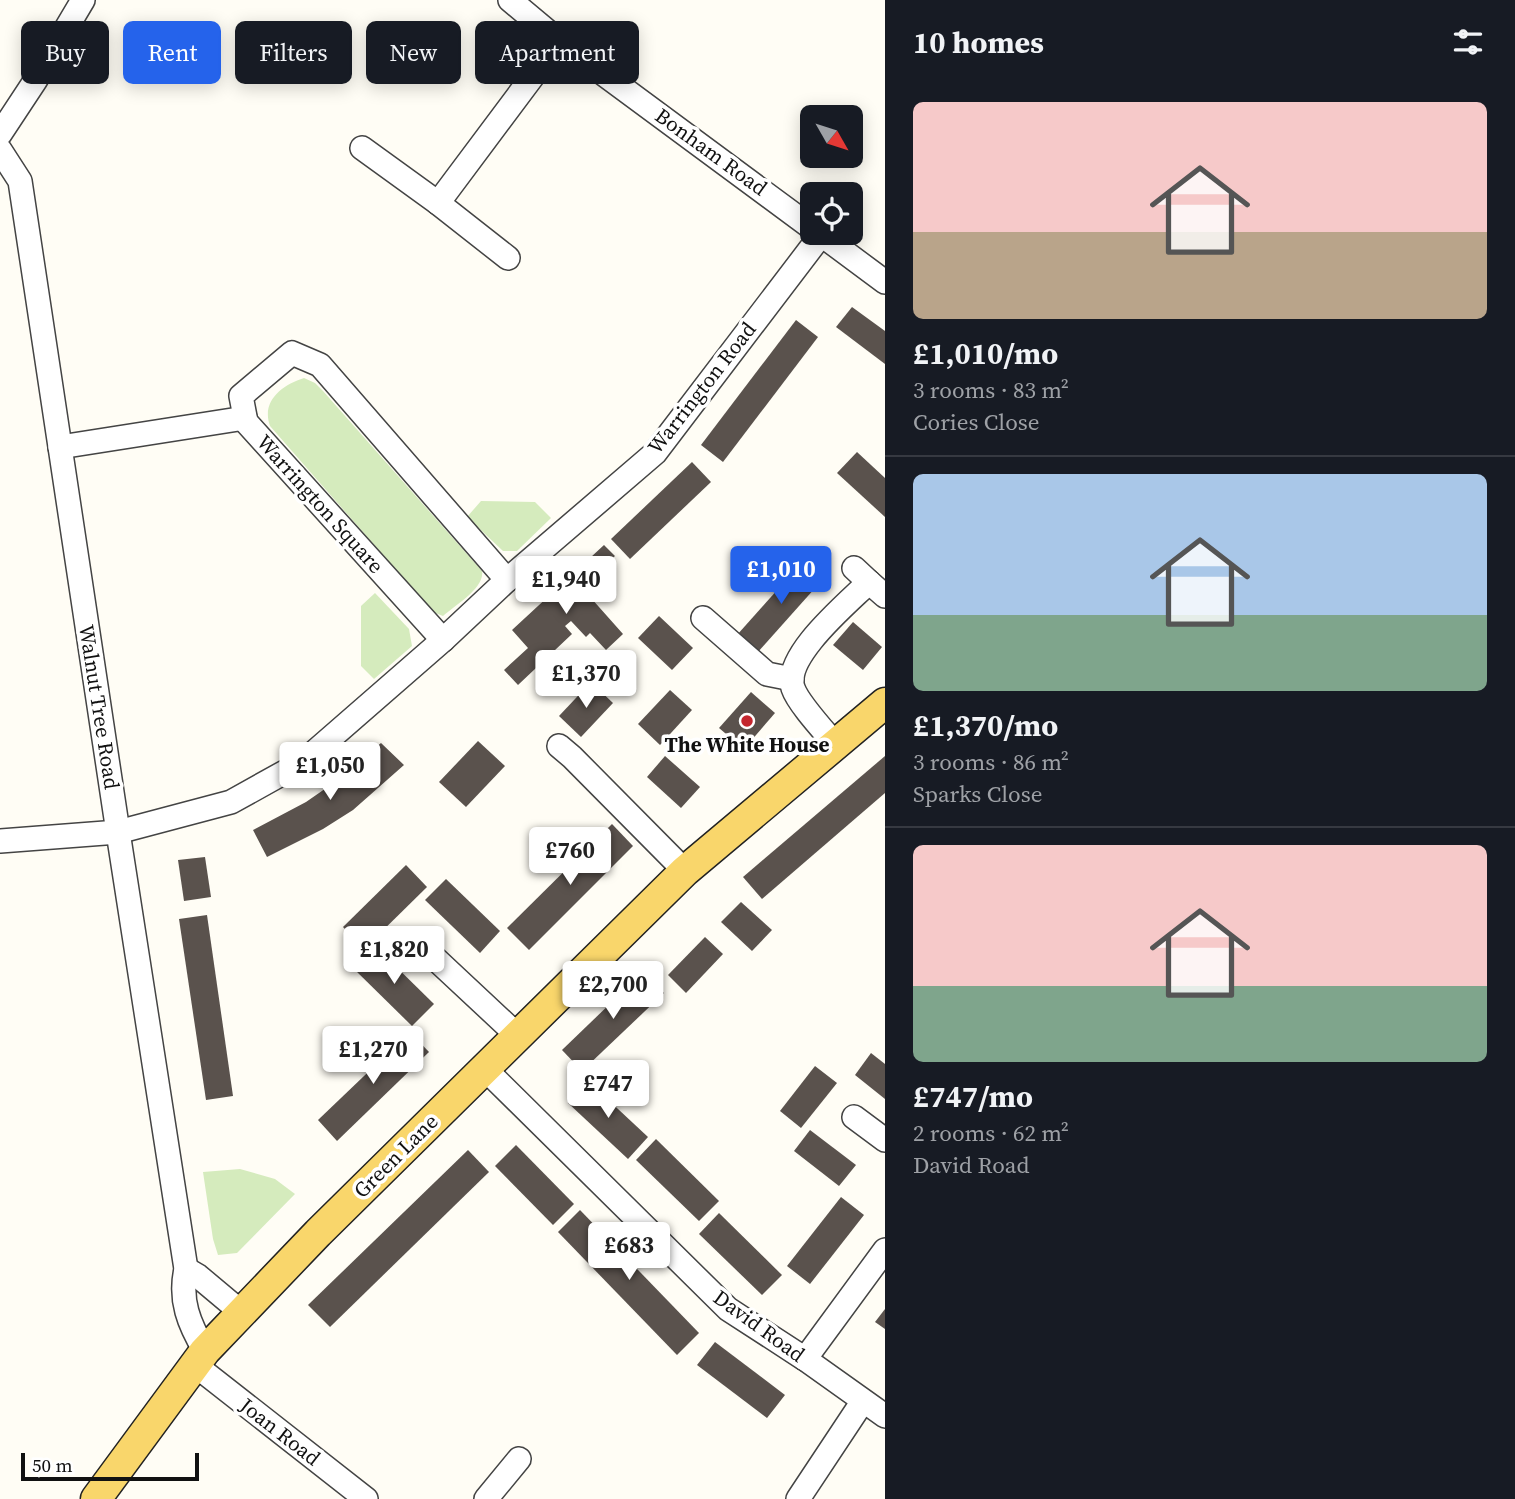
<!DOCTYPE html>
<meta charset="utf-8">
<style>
body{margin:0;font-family:"Source Serif 4",serif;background:#242831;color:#f1f3f6;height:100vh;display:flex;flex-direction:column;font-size:26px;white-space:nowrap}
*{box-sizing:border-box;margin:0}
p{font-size:23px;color:#9ea1a6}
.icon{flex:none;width:38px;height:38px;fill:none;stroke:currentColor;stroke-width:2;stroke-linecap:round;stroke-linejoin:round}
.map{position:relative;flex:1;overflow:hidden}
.side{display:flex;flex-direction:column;background:#171b24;width:630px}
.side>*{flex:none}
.banner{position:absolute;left:21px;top:21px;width:665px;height:63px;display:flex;gap:14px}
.needle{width:46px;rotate:129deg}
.tools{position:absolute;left:800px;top:105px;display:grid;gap:14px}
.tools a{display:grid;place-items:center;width:63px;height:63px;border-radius:10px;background:#171b24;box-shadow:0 4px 18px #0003;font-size:35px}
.scale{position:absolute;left:21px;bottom:18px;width:178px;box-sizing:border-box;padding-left:7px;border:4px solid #111;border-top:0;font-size:19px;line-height:24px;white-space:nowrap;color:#111;-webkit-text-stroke:5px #fff;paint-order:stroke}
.price{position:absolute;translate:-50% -60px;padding:0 16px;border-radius:7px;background:#fff;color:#222;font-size:23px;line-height:46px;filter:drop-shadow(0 2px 4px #0008)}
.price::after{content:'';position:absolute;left:50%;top:42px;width:21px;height:16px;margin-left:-10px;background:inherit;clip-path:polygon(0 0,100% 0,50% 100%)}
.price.current{background:#2563eb;color:#fff}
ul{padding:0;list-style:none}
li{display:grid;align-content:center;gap:14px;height:371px;padding:0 28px}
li+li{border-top:2px solid #363941}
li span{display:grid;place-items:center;height:217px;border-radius:10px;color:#555}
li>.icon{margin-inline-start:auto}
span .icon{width:126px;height:126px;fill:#fffc;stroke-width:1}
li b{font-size:30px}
h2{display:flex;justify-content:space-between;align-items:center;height:84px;padding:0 28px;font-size:30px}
.pill{padding:0 24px;border-radius:10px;background:#171b24;box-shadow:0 4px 18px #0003;font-size:24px;line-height:63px}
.pill.current{background:#2563eb;color:#fff}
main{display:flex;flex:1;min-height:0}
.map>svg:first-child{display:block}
</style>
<main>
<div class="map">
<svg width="885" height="1499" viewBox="0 0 885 1499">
<rect width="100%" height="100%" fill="#fffdf5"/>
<!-- green -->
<g fill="#d5ebbd">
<path d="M304,378L315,383L323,391L482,571C485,588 455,605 443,616L433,612L270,426C261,401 282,385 304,378Z"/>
<path d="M481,501L535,502L551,518L517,551H503L467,517Z"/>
<path d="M375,593L409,629L412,646L374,679L361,666V606Z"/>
<path d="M240,1169L275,1179L295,1194L237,1253L218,1255L213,1239L203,1172Z"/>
</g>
<!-- building -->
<g fill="#5a524d">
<path d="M852,307L885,331V364L836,327Z"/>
<path d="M796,320L818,337L723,462L701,445Z"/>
<path d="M857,452L885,478V517L837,473Z"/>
<path d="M692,462L711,482L630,559L611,539Z"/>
<path d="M604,545L615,556L606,564L616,574L591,598L623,634L606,650L590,633L586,637L571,621L565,626L572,634L518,685L504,670L528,648L512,630Z"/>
<path d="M804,560L824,578L757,653L737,635Z"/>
<path d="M659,616L693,648L672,670L638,638Z"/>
<path d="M853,622L882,647L863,670L833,645Z"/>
<path d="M591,682L613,703L581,737L559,716Z"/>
<path d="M670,690L692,710L660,745L638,724Z"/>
<path d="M751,692L775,713L744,749L719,728Z"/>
<path d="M478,741L505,766L466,807L439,782Z"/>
<path d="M381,743L404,765L353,810L323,829L267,857L253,830L306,802L332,784Z"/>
<path d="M665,756L700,787L681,808L647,777Z"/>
<path d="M885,756V793L762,899L743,877Z"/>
<path d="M612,824L633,846L529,950L507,928Z"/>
<path d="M205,857L211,897L184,901L178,860Z"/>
<path d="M406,865L427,887L364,949L343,927Z"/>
<path d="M446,879L500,931L480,953L425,900Z"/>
<path d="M741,902L772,930L752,951L721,922Z"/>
<path d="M207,915L233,1096L206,1100L179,919Z"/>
<path d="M705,937L723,954L686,993L668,975Z"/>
<path d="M376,947L434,1004L412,1026L354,969Z"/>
<path d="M643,972L664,993L582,1071L562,1050Z"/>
<path d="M410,1032L429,1052L337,1141L318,1120Z"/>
<path d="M871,1053L885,1064V1099L855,1075Z"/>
<path d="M815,1066L837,1083L801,1128L780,1111Z"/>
<path d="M588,1081L648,1137L628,1159L568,1103Z"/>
<path d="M810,1130L856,1165L839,1186L794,1151Z"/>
<path d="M656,1139L719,1201L699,1221L636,1160Z"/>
<path d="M516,1145L574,1204L553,1225L495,1166Z"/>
<path d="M468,1150L489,1172L330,1327L308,1305Z"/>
<path d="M841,1197L864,1215L810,1284L787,1266Z"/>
<path d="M580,1210L699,1333L677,1355L558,1232Z"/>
<path d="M719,1213L782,1275L762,1295L699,1234Z"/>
<path d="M885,1309V1329L875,1322Z"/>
<path d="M715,1342L785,1395L767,1418L697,1365Z"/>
</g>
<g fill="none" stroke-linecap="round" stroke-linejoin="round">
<!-- minor casing -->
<g stroke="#444" stroke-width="26">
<g id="minor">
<path d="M510,0L559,41L812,228"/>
<path d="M0,134L35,81L83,0"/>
<path d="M362,148L438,203L508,258"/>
<path d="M0,150L20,181L118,832L186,1269C179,1300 189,1324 205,1351"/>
<path d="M438,203L559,41"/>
<path d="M819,233L885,282"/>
<path d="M60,447L245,418"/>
<path d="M854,568L869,582"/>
<path d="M703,618L767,674L792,679"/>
<path d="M443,640L246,422L241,396L292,353L320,365L507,580"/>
<path d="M835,744C824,731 798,703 793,688C783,656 848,603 869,582L885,596"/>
<path d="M559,746L572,757L685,871"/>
<path d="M0,841L118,832L231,802L303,762L443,640L507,580L655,453L821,235"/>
<path d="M426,950L517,1035"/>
<path d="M484,1068L728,1309L805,1359L885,1416"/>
<path d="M854,1117L885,1140"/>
<path d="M186,1269L198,1276L241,1312"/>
<path d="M805,1359L885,1250"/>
<path d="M195,1365L366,1499"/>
<path d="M486,1499L519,1459"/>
<path d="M798,1499L859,1407L861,1400"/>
</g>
</g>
<!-- major casing -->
<g stroke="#222" stroke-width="33">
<path id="major" d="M96,1499L205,1351L318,1233L685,871L885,703"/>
</g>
<!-- minor -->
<use href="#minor" stroke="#fff" stroke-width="23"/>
<!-- major -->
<use href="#major" stroke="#f9d66b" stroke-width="30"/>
</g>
<!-- markers -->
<circle fill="#c4262e" stroke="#fff" stroke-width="2.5" cx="747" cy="721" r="7"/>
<g text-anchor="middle" stroke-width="7" stroke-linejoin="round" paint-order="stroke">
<!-- street labels -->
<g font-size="21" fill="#111" stroke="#fff">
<text transform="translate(711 152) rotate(36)" y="7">Bonham Road</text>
<text transform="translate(702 388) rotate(-52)" y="7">Warrington Road</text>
<text transform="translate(320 504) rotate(48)" y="7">Warrington Square</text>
<text transform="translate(99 707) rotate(81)" y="7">Walnut Tree Road</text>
<text transform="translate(396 1156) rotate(-45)" y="7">Green Lane</text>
<text transform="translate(759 1326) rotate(36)" y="7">David Road</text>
<text transform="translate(280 1432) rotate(38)" y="7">Joan Road</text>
</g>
<!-- poi labels -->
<g font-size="21" font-weight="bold" fill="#111" stroke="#fff">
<text x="747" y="752">The White House</text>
</g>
</g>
</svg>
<div class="tools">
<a><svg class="needle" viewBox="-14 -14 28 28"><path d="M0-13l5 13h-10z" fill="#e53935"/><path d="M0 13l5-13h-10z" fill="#9ea1a6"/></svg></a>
<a><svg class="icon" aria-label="locate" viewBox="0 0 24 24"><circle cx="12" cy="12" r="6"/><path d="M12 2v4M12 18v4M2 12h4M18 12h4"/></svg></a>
</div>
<div class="scale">50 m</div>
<b class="price current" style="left:781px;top:606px">£1,010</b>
<b class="price" style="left:566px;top:616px">£1,940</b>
<b class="price" style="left:586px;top:710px">£1,370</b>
<b class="price" style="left:330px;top:802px">£1,050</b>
<b class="price" style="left:570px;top:887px">£760</b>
<b class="price" style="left:394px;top:986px">£1,820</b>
<b class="price" style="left:613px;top:1021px">£2,700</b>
<b class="price" style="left:373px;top:1086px">£1,270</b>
<b class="price" style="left:608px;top:1120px">£747</b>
<b class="price" style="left:629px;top:1282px">£683</b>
<div class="banner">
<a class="pill">Buy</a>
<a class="pill current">Rent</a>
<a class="pill">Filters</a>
<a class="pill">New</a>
<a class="pill">Apartment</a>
</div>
</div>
<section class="side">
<h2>10 homes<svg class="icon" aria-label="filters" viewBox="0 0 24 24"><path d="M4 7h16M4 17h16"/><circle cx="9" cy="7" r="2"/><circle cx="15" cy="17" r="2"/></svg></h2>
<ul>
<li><span style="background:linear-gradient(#f6c9c9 60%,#b9a48a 0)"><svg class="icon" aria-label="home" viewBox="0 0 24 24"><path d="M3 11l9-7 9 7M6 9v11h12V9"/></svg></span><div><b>£1,010/mo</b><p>3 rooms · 83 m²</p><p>Cories Close</p></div></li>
<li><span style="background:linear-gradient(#a9c7e8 65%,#7fa58c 0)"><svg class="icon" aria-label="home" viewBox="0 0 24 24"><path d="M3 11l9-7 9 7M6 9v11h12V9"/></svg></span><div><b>£1,370/mo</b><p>3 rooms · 86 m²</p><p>Sparks Close</p></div></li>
<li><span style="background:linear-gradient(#f6c9c9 65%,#7fa58c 0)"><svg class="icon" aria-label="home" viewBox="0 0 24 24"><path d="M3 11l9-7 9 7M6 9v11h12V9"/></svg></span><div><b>£747/mo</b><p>2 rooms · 62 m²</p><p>David Road</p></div></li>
</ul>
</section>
</main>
